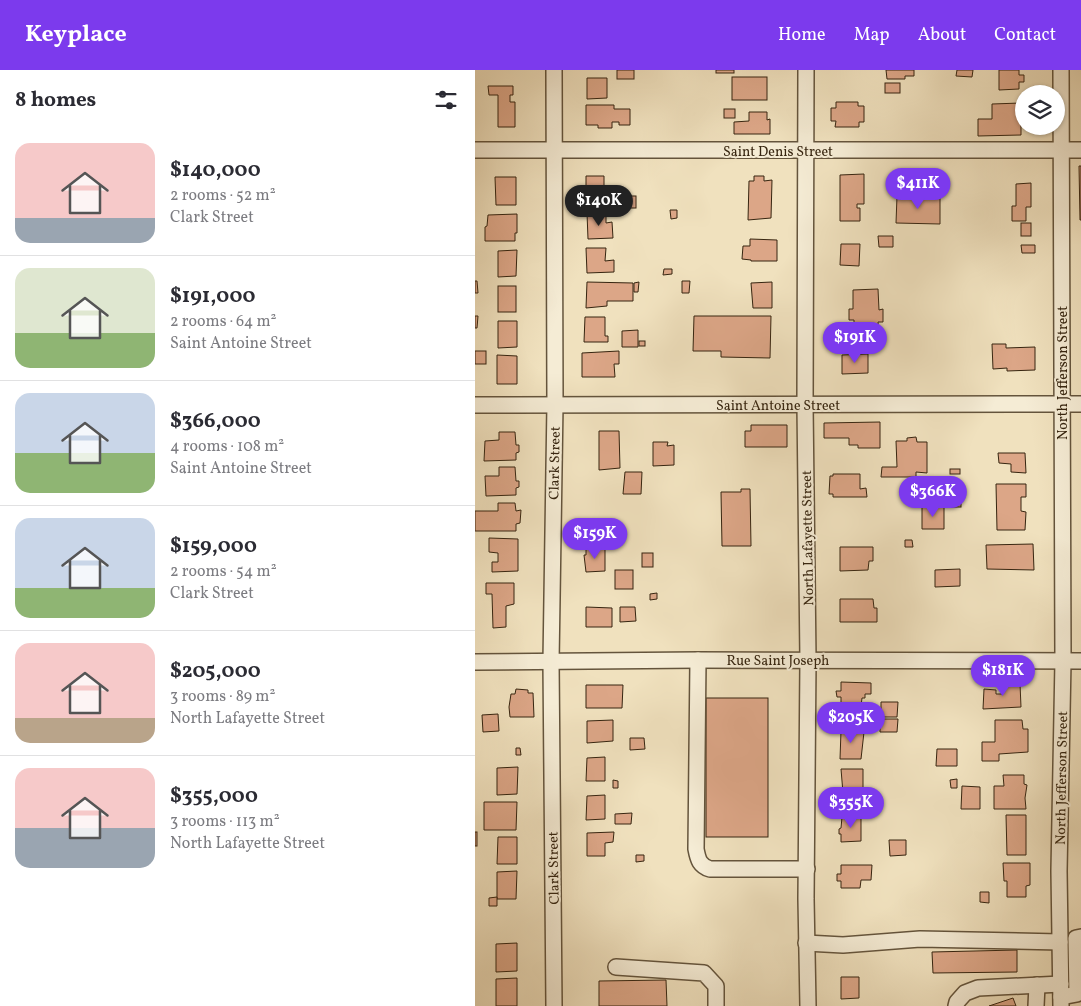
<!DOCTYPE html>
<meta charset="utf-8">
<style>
body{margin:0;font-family:Vollkorn,serif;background:#f2f2f3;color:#2b2b33;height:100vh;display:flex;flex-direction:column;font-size:19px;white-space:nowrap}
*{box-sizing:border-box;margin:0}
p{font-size:16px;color:#7c7c81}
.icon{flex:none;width:28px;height:28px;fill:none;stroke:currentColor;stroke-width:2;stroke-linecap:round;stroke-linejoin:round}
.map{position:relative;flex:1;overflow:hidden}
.drawer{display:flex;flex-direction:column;background:#fff;width:475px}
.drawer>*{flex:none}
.controls{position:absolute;left:540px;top:15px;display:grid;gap:10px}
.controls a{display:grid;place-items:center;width:50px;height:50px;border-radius:50%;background:#fff;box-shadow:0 1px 4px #0004;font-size:25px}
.price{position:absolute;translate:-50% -42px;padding:0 11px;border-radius:18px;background:#7c3aed;color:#fff;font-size:16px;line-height:32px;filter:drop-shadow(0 1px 2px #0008)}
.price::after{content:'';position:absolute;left:50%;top:30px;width:15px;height:11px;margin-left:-8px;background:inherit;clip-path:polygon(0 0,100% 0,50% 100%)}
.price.current{background:#222;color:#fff}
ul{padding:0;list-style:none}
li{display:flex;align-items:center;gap:15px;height:125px;padding:0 15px}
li+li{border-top:1px solid #e1e1e2}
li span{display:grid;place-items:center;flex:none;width:140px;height:100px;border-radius:15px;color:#555}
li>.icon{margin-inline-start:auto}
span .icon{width:60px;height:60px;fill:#fffc;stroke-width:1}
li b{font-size:21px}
h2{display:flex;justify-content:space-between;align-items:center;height:60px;padding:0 15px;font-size:21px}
header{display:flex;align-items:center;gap:30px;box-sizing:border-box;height:70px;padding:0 25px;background:#7c3aed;color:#fff}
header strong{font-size:24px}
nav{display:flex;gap:28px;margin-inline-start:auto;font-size:18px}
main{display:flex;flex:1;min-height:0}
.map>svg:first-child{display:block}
</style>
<header>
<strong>Keyplace</strong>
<nav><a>Home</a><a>Map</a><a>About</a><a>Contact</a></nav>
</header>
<main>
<section class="drawer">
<h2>8 homes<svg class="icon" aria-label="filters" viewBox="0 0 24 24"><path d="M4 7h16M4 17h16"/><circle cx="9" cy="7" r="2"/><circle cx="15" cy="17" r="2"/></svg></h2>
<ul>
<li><span style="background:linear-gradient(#f6c9c9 75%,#9aa5b1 0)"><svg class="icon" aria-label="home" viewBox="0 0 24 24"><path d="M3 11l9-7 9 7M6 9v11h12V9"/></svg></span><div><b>$140,000</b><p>2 rooms · 52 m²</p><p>Clark Street</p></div></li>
<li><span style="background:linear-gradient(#dfe7d0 65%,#8fb573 0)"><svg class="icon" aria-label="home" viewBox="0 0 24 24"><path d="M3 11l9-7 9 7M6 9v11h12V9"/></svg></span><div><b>$191,000</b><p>2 rooms · 64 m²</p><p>Saint Antoine Street</p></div></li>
<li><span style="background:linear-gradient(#c9d6e8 60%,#8fb573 0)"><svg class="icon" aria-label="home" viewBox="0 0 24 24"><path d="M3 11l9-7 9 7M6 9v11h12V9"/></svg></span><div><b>$366,000</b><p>4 rooms · 108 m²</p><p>Saint Antoine Street</p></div></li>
<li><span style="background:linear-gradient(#c9d6e8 70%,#8fb573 0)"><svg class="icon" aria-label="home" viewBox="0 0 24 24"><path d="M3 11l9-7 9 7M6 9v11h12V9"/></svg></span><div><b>$159,000</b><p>2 rooms · 54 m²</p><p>Clark Street</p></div></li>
<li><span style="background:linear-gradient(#f6c9c9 75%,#b9a48a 0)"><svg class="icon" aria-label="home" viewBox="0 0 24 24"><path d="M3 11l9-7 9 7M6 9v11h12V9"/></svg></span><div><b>$205,000</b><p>3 rooms · 89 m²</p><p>North Lafayette Street</p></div></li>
<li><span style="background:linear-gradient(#f6c9c9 60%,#9aa5b1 0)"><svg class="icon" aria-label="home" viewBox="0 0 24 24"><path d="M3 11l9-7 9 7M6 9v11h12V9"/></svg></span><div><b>$355,000</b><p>3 rooms · 113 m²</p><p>North Lafayette Street</p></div></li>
</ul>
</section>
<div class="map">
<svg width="606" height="936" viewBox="0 0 606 936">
<rect width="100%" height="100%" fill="#f0e1be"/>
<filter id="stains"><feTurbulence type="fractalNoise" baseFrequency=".004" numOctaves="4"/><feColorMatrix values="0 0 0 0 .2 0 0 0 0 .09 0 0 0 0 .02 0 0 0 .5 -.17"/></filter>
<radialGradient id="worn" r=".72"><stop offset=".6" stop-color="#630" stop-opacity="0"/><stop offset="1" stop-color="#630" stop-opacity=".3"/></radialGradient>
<!-- building -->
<g fill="#dca687" stroke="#362510">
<rect x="142" y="0" width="17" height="9"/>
<rect x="241" y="0" width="18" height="3"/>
<path d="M411,0H439V6H430V9H412Z"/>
<path d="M482,0H498L497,7L481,6Z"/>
<path d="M524,0H544V5H549V12H544V19L524,20Z"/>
<rect x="257" y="7" width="35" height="23"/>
<path d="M112,8H132V28L112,29Z"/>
<rect x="410" y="13" width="15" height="10"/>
<path d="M13,16H38V25H35V32H40V57H23V25H14Z"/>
<path d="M361,32H383V36H389V52H384V57H360L361,51H356V38H361Z"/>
<path d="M546,33V65L503,66V49H517V34Z"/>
<path d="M111,35H139V39H155V55H144V52H137V58H123V55H111Z"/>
<rect x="249" y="39" width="11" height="9"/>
<path d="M274,42H292V50L295,49V64H259V52L274,51Z"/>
<path d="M604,96H606V150H605Z"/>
<path d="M389,104V134H382V138H385V151H365V105Z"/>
<path d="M111,106H129V126H134V132H111Z"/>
<path d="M279,106H289V111L297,110L296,148L273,150L274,111H279Z"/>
<path d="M20,107H41V135H21Z"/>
<path d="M556,113V137H551V151H537V136H541V114Z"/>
<rect x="143" y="126" width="18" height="12"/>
<path d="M422,126H465V154L421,153Z"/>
<path d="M195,140H202V148L196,149Z"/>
<path d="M112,143H131V153L137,152L138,168L113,169Z"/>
<path d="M42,144V163H40V171H10V157L12,156L13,145Z"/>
<rect x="546" y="153" width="10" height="13"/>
<path d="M403,166H418V177H404Z"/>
<path d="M275,169L302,170V191H276V190L267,189L268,176H275Z"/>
<path d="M366,174H385L384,196L365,195Z"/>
<path d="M546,175H560V183H547Z"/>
<path d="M111,178H131L130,191L139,190V202L112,203Z"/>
<path d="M42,180L41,206L23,207V181Z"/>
<path d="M189,199H197V204L188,205Z"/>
<path d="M0,211H2L3,223H0Z"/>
<path d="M207,211H215L214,223H207Z"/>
<path d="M112,212L158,213V231H132V236L111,238Z"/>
<path d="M164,212L163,222H159V213Z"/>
<path d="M297,212V238H278L276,213Z"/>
<rect x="23" y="216" width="18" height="26"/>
<path d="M403,219L404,240L408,239V252H403L404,267H379V250H374V239H378V220Z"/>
<path d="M0,246H3L2,258H0Z"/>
<path d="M219,246H296L295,288L246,287V281H218Z"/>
<path d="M110,247H130V266H133V272H109Z"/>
<path d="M23,251H42V277L23,278Z"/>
<path d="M163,260V277H147V261Z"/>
<rect x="164" y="271" width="6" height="5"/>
<path d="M517,274H531V278L560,277V300L532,301V298L518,299Z"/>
<rect x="0" y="281" width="11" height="13"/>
<path d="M144,281V294H139L140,307H107V283Z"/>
<path d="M393,284V303L367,304V285Z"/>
<path d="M22,285L42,286V314H22Z"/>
<path d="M405,352V378H383V375H374V368H349V353Z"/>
<path d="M276,355H312V377H270V361H276Z"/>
<path d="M124,361H144L145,398L124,400Z"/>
<path d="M24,362H40L41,375H44V382L41,383V390L9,391L10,371L24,370Z"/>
<path d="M441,367L442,372H452V403L441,402V407H406L407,397H422L421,371H432V368Z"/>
<path d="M178,372H193L192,376L199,375V395L178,396Z"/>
<path d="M523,383H550L551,403L536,402V394L524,393Z"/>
<path d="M24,397H40L41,411H44V417L41,418V425L11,426L10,406H24Z"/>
<rect x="475" y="399" width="10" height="5"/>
<path d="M150,402H167L166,424H148Z"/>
<path d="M358,404H385V419L391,418L392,427H358V424H354L355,406H358Z"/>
<path d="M521,414H551V427H546V441L551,442L550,460H522Z"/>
<path d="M266,419H275L276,476H247L246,422H266Z"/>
<rect x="476" y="429" width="10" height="8"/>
<path d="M23,433H40L41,441L46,440L45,453L41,454V461H0V441H23Z"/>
<path d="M447,436L469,437V459H447Z"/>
<path d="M14,468L43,469V501L17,502V492H23V483L14,482Z"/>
<path d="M430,470H437L438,477H430Z"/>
<path d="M558,474L559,500L512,499L511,475Z"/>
<path d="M365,477H398V491H394L393,500L365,501Z"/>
<path d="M111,478L130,479V501L111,502L109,485H111Z"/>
<rect x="167" y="483" width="11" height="14"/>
<path d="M485,499V516L460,517V500Z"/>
<rect x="140" y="500" width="18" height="19"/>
<path d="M11,513H39V534L31,536V557L18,558L17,524H11Z"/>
<path d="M182,523V529L175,530V524Z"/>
<path d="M365,529H398L399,538H402V552H365Z"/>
<path d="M111,537L137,538V557H111Z"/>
<path d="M145,537H160L161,551L145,552Z"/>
<path d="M366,612L396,613V624H390V628H387L386,636H366V627H362L361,621H366Z"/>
<path d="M527,614H545L546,637L508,639L509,619L521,620V624H527Z"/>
<path d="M111,615H148L147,638H111Z"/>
<path d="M41,619L53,620V623H58L59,647H35L34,637L36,624H40Z"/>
<rect x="231" y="628" width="62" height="139"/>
<path d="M406,632H423L422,647H406Z"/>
<path d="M23,644L24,661L8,662L7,645Z"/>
<path d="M405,649H423L422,662H405Z"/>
<path d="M138,650V671L112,673V651Z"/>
<path d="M520,650H547L548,659H553V682L524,684V691H507V672H520Z"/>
<path d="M370,655L379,656V662H389L386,689H365L366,661H369Z"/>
<path d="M155,668H169L170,679L155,680Z"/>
<path d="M41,678H45L46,685H41Z"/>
<path d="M462,679H482V696H461Z"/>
<path d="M130,687V711H111L112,688Z"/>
<path d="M43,697L42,724L22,725V698Z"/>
<path d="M366,699H388V723H368Z"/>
<path d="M528,705H549V714L552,715L550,728L551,739H519V716H529Z"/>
<path d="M482,709V718H476L475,710Z"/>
<path d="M138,710L143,711V718H138Z"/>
<path d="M487,716L505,717V739H486Z"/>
<path d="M130,725V749L111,750L112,726Z"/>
<path d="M9,732H42L41,760H9Z"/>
<path d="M157,743L156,754H140V744Z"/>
<path d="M531,745H551V785H532Z"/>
<path d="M367,747H386V771L366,772V764H364V759L366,758Z"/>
<rect x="0" y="762" width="2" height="14"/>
<path d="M139,762L138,772L130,773V786H112V763Z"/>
<path d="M23,767H42V794H22Z"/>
<path d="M414,770H431V785L415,786Z"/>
<path d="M161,785H169V791L161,792Z"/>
<path d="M528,793H555V815L551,816V827H532V811H529Z"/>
<path d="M366,795H397L396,810H386L385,818H366V811H362V804H366Z"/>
<path d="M42,801L41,829H22V802Z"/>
<path d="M505,822H514V833L505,832Z"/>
<path d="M22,827V836H14V828Z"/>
<path d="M42,873V901L21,902V874Z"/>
<path d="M542,880V902L458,903L457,882Z"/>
<path d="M366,907H384V928L366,929Z"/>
<path d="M42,908V936H21V909Z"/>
<path d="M191,910L192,936H124V911Z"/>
<path d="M538,928L541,936H514Z"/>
</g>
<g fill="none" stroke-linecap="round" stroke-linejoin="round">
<!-- minor casing -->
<g stroke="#64543c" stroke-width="18">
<g id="minor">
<path d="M79,0L80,334L76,592L79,936"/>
<path d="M331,0L330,335L333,590L331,829L333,936"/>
<path d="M586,0L588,591L584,801L586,936"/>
<path d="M0,80H606"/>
<path d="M0,335L606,334"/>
<path d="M223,590L221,779C223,790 225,796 235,799H332"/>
<path d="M0,592L223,590L606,591"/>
<path d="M331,873L368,875L445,869L585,872"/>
<path d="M141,897L229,903L241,916V936"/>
<path d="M586,927L602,924L601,868L606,867"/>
<path d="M481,936L482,932L490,923L503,918L586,914"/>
<path d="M561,936L562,915"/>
</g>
</g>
<!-- minor -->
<use href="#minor" stroke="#f5ecd5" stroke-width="15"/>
</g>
<g text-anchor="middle" stroke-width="4" stroke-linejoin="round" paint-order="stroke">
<!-- street labels -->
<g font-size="14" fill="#362510" stroke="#f5ecd5">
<text x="303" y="86">Saint Denis Street</text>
<text transform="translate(587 303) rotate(-90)" y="5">North Jefferson Street</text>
<text x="303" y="340">Saint Antoine Street</text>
<text transform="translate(79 393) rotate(-89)" y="5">Clark Street</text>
<text transform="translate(332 468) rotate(-91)" y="5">North Lafayette Street</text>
<text x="303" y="595">Rue Saint Joseph</text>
<text transform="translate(586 708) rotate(-89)" y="5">North Jefferson Street</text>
<text transform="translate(78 798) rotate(-91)" y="5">Clark Street</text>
</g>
</g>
<rect width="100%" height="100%" filter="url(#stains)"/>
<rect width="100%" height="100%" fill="url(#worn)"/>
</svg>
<div class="controls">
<a><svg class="icon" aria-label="layers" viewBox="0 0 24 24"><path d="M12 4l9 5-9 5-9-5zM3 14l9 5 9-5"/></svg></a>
</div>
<b class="price" style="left:443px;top:140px">$411K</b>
<b class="price current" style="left:124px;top:157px">$140K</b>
<b class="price" style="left:380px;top:294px">$191K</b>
<b class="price" style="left:458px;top:448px">$366K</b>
<b class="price" style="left:120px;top:490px">$159K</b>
<b class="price" style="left:528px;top:627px">$181K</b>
<b class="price" style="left:376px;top:674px">$205K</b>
<b class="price" style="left:376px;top:759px">$355K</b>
</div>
</main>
